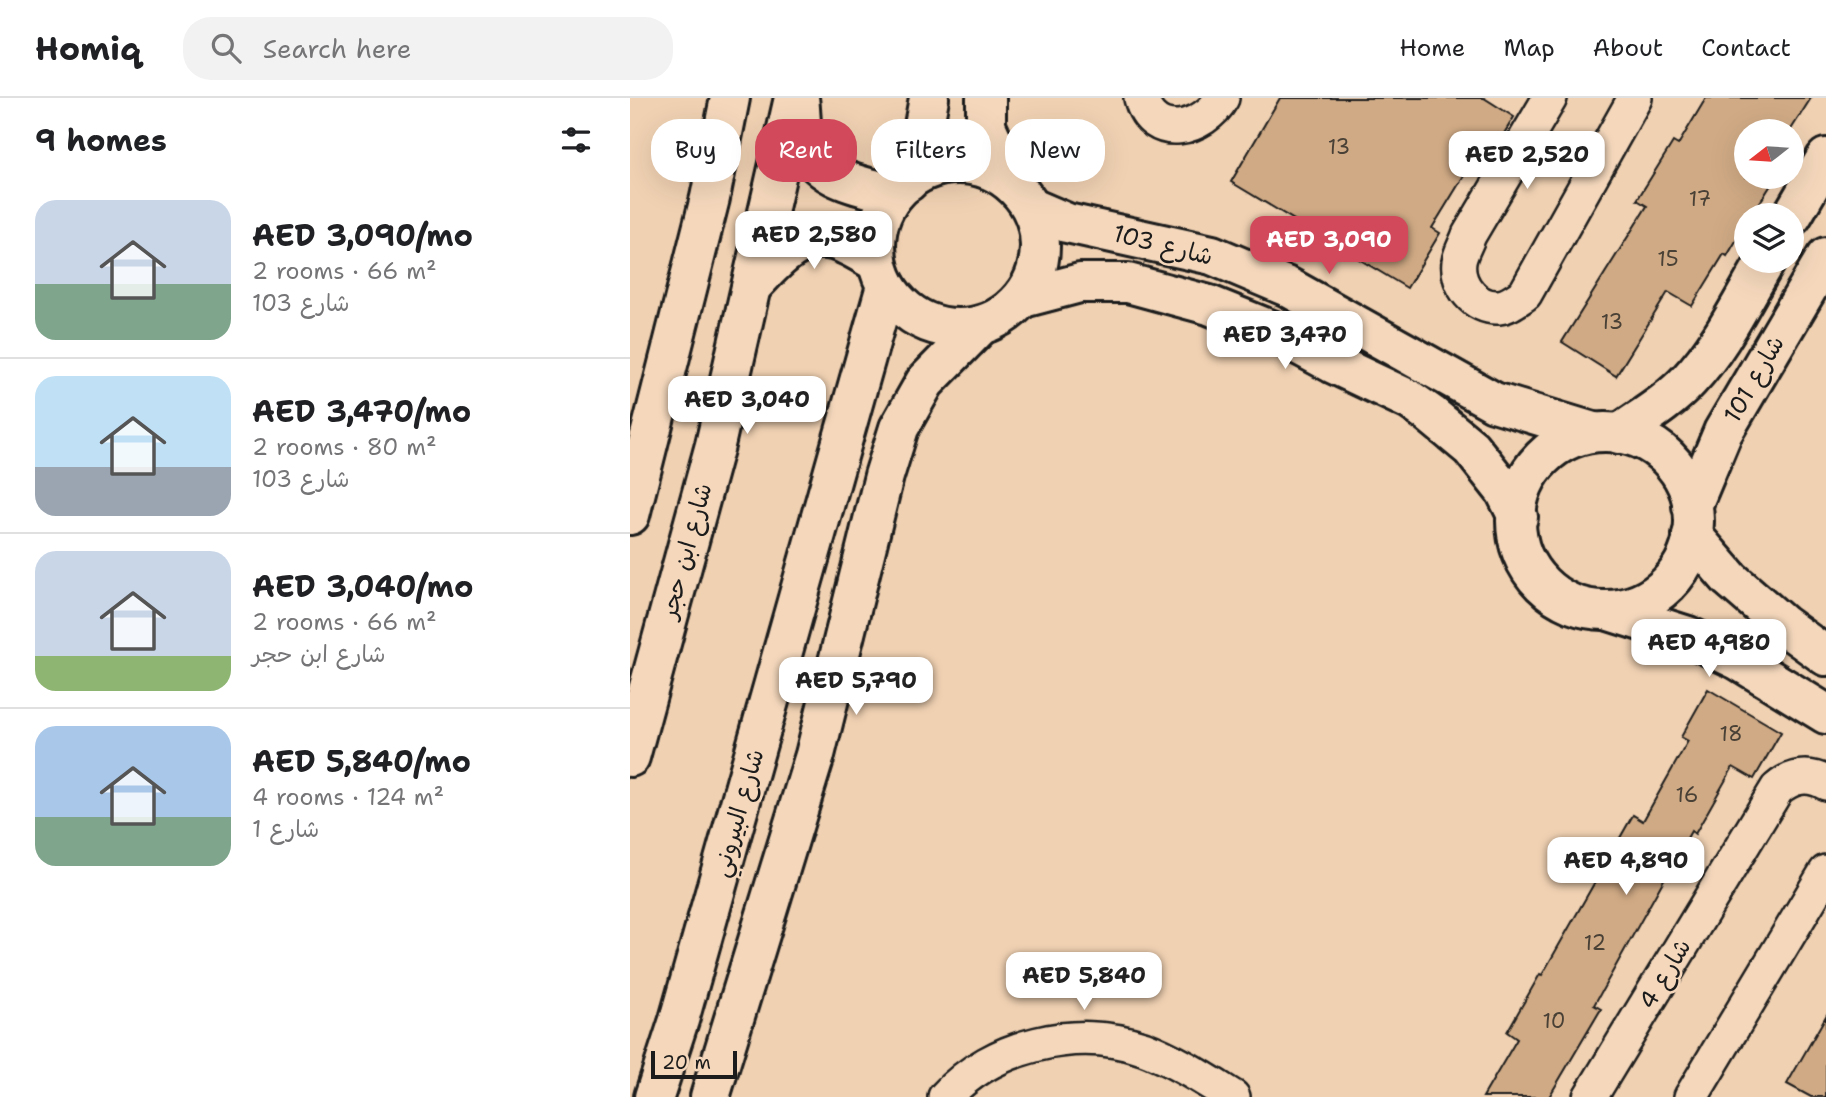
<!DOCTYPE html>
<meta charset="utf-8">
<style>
body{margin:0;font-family:"Shantell Sans","Playpen Sans Arabic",sans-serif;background:#f2f2f2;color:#202124;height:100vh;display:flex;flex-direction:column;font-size:26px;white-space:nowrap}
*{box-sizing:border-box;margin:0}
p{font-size:23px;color:#757577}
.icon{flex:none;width:38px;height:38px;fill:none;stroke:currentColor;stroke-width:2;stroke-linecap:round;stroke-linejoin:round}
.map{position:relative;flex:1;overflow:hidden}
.sheet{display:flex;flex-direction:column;background:#fff;width:630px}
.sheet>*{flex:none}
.guide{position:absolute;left:21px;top:21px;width:665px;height:63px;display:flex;gap:14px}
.needle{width:46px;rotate:253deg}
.fabs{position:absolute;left:1104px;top:21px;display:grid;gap:14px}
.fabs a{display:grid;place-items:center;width:70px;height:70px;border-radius:50%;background:#fff;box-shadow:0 7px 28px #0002;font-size:35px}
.scale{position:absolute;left:21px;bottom:18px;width:86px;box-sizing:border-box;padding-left:7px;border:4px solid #1c1c1c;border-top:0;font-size:19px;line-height:24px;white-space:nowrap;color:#1c1c1c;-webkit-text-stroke:5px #f5d8bc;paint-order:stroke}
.price{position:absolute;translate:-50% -60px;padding:0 16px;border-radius:14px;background:#fff;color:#222;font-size:23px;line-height:46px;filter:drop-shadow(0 2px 4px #0008)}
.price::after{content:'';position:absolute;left:50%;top:42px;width:21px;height:16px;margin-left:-10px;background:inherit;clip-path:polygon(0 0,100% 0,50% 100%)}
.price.on{background:#d1495b;color:#fff}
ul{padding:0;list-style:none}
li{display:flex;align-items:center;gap:21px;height:175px;padding:0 35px}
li+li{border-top:2px solid #e0e0e0}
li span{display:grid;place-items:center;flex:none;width:196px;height:140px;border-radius:21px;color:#555}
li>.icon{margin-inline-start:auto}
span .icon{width:84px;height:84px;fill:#fffc;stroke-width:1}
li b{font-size:30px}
h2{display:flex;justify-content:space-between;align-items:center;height:84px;padding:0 35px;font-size:30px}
.pill{padding:0 24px;border-radius:28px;background:#fff;box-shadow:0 7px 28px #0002;font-size:24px;line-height:63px}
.pill.on{background:#d1495b;color:#fff}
header{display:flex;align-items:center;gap:42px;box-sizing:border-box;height:98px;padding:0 35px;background:#fff;border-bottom:2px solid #e0e0e0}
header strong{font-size:33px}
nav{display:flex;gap:38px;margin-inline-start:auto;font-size:24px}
.search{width:490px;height:63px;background:#f2f2f2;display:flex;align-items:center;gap:18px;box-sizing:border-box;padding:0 24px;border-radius:28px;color:#757577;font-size:26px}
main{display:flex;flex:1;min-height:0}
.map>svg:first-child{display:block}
</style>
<header>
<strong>Homiq</strong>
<div class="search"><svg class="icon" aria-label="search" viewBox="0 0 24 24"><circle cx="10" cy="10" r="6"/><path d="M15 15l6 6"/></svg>Search here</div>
<nav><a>Home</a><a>Map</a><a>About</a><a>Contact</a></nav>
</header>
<main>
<section class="sheet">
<h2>9 homes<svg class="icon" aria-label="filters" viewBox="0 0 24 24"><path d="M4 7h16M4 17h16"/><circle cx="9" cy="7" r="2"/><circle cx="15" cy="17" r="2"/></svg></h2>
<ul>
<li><span style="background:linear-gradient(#c9d6e8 60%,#7fa58c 0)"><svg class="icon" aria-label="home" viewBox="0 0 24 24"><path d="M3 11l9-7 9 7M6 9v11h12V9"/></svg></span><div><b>AED 3,090/mo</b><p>2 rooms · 66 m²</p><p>شارع 103</p></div></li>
<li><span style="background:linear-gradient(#bfe0f5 65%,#9aa5b1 0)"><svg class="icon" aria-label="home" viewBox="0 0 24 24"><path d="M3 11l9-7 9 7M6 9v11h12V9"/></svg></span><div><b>AED 3,470/mo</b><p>2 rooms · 80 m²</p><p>شارع 103</p></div></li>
<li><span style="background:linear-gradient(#c9d6e8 75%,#8fb573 0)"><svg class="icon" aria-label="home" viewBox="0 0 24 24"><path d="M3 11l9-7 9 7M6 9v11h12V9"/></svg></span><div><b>AED 3,040/mo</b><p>2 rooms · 66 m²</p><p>شارع ابن حجر</p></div></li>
<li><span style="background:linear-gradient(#a9c7e8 65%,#7fa58c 0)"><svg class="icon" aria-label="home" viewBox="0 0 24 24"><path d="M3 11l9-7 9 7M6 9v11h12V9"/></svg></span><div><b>AED 5,840/mo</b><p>4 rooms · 124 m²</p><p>شارع 1</p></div></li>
</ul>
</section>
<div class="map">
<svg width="1196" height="999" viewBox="0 0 1196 999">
<rect width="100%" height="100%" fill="#f0d1b2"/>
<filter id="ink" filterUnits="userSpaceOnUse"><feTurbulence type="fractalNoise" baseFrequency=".0143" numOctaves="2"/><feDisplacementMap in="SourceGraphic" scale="14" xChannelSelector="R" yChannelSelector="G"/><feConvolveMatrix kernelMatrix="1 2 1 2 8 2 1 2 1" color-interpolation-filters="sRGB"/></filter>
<g filter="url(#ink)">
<!-- building -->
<g fill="#d0aa85" stroke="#1c1c1c" stroke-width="2">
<path d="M650,0H854L884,19L853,70L843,63L802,130L810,135L777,190L601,84Z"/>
<path d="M1076,0H1181L1160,33H1116V79H1146L1122,117H1116V126L1097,158L1094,156L1062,208L1038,194L986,278L932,244L1017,108L1007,102L1043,44L1048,47Z"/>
<path d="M1078,591L1151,634L1124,681L1103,669L1065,736L1061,733L964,907L971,911L919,999H853L887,941L877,934L910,876L912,877L1003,717L1013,723L1058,643L1051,639Z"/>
<path d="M1196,918V999H1181L1157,986Z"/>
</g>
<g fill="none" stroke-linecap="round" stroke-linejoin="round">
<!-- minor casing -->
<g stroke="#1c1c1c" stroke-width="38">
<g id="minor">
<path d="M511,0C522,45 574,32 592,0"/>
<path d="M920,0L839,137C836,146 830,155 829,164C826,186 845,211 869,209C879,208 887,201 895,196L1005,0"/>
<path d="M315,999C362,947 447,927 513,950C545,962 574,981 603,999"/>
<path d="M960,999L1147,691C1162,678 1178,675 1196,685"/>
<path d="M1061,999L1196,774"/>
</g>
</g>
<!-- tertiary casing -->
<g stroke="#1c1c1c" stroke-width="44">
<g id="tertiary">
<path d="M169,0C171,14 170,30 174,44C187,82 229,87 264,96"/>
<path d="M356,0V28L381,84"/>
<circle cx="328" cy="148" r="82"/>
<path d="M278,84L291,44L299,0"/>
<path d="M402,110L437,125L582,157L658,189L864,304L963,334"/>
<path d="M1162,118L1196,60"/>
<path d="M122,188C143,166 168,134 203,142C218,146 234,157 247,164"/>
<path d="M393,200L450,185H498L579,207L641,232L702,265L780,302L800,316L841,350L875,393L888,419"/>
<circle cx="975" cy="423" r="89"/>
<path d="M989,336C1013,319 1039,304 1059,282C1091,248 1112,203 1136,163"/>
<path d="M1062,408L1093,334L1196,159"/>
<path d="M1062,437L1100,481L1153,527L1196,558"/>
<path d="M976,512L1058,538L1108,562L1196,616"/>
<path d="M24,999L49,922L256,188"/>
<path d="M80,999L185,657L254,378L269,330L295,284L349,229"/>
</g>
</g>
<!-- secondary casing -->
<g stroke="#1c1c1c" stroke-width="44">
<g id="secondary">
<path d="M0,417L80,100L100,0"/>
<path d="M0,659L85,347L164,0"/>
</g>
</g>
<!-- minor -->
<use href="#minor" stroke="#f5d8bc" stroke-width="33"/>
<!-- tertiary -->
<use href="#tertiary" stroke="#f5d8bc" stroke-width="38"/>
<!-- secondary -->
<use href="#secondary" stroke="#f5d8bc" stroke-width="38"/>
</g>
</g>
<g text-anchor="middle" stroke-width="5" stroke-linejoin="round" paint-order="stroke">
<!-- number labels -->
<g font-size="21" fill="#494036">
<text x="709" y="56">13</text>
<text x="1070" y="108">17</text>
<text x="1038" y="168">15</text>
<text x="982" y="231">13</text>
<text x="1101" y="643">18</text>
<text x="1057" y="704">16</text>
<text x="965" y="852">12</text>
<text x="924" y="930">10</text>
</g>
<!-- street labels -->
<g font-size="24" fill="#1c1c1c" stroke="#f5d8bc">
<text transform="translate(533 147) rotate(14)" y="8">شارع 103</text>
<text transform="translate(1124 281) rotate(-60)" y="8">شارع 101</text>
<text transform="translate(56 453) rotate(-75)" y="8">شارع ابن حجر</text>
<text transform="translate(108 715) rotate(-74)" y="8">شارع البيروني</text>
<text transform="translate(1035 876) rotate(-59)" y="8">شارع 4</text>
</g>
</g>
</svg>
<div class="fabs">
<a><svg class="needle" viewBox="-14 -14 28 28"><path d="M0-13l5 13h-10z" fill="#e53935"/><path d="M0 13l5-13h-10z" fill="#757577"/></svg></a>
<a><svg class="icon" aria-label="layers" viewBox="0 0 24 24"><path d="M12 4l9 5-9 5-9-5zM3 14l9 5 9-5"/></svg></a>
</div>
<div class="scale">20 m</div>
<b class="price" style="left:897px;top:93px">AED 2,520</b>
<b class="price" style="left:184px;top:173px">AED 2,580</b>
<b class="price on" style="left:699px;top:178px">AED 3,090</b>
<b class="price" style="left:655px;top:273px">AED 3,470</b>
<b class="price" style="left:117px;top:338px">AED 3,040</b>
<b class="price" style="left:1079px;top:581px">AED 4,980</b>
<b class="price" style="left:226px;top:619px">AED 5,790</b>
<b class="price" style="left:996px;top:799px">AED 4,890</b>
<b class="price" style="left:454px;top:914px">AED 5,840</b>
<div class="guide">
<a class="pill">Buy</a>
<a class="pill on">Rent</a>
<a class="pill">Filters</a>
<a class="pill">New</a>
</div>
</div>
</main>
